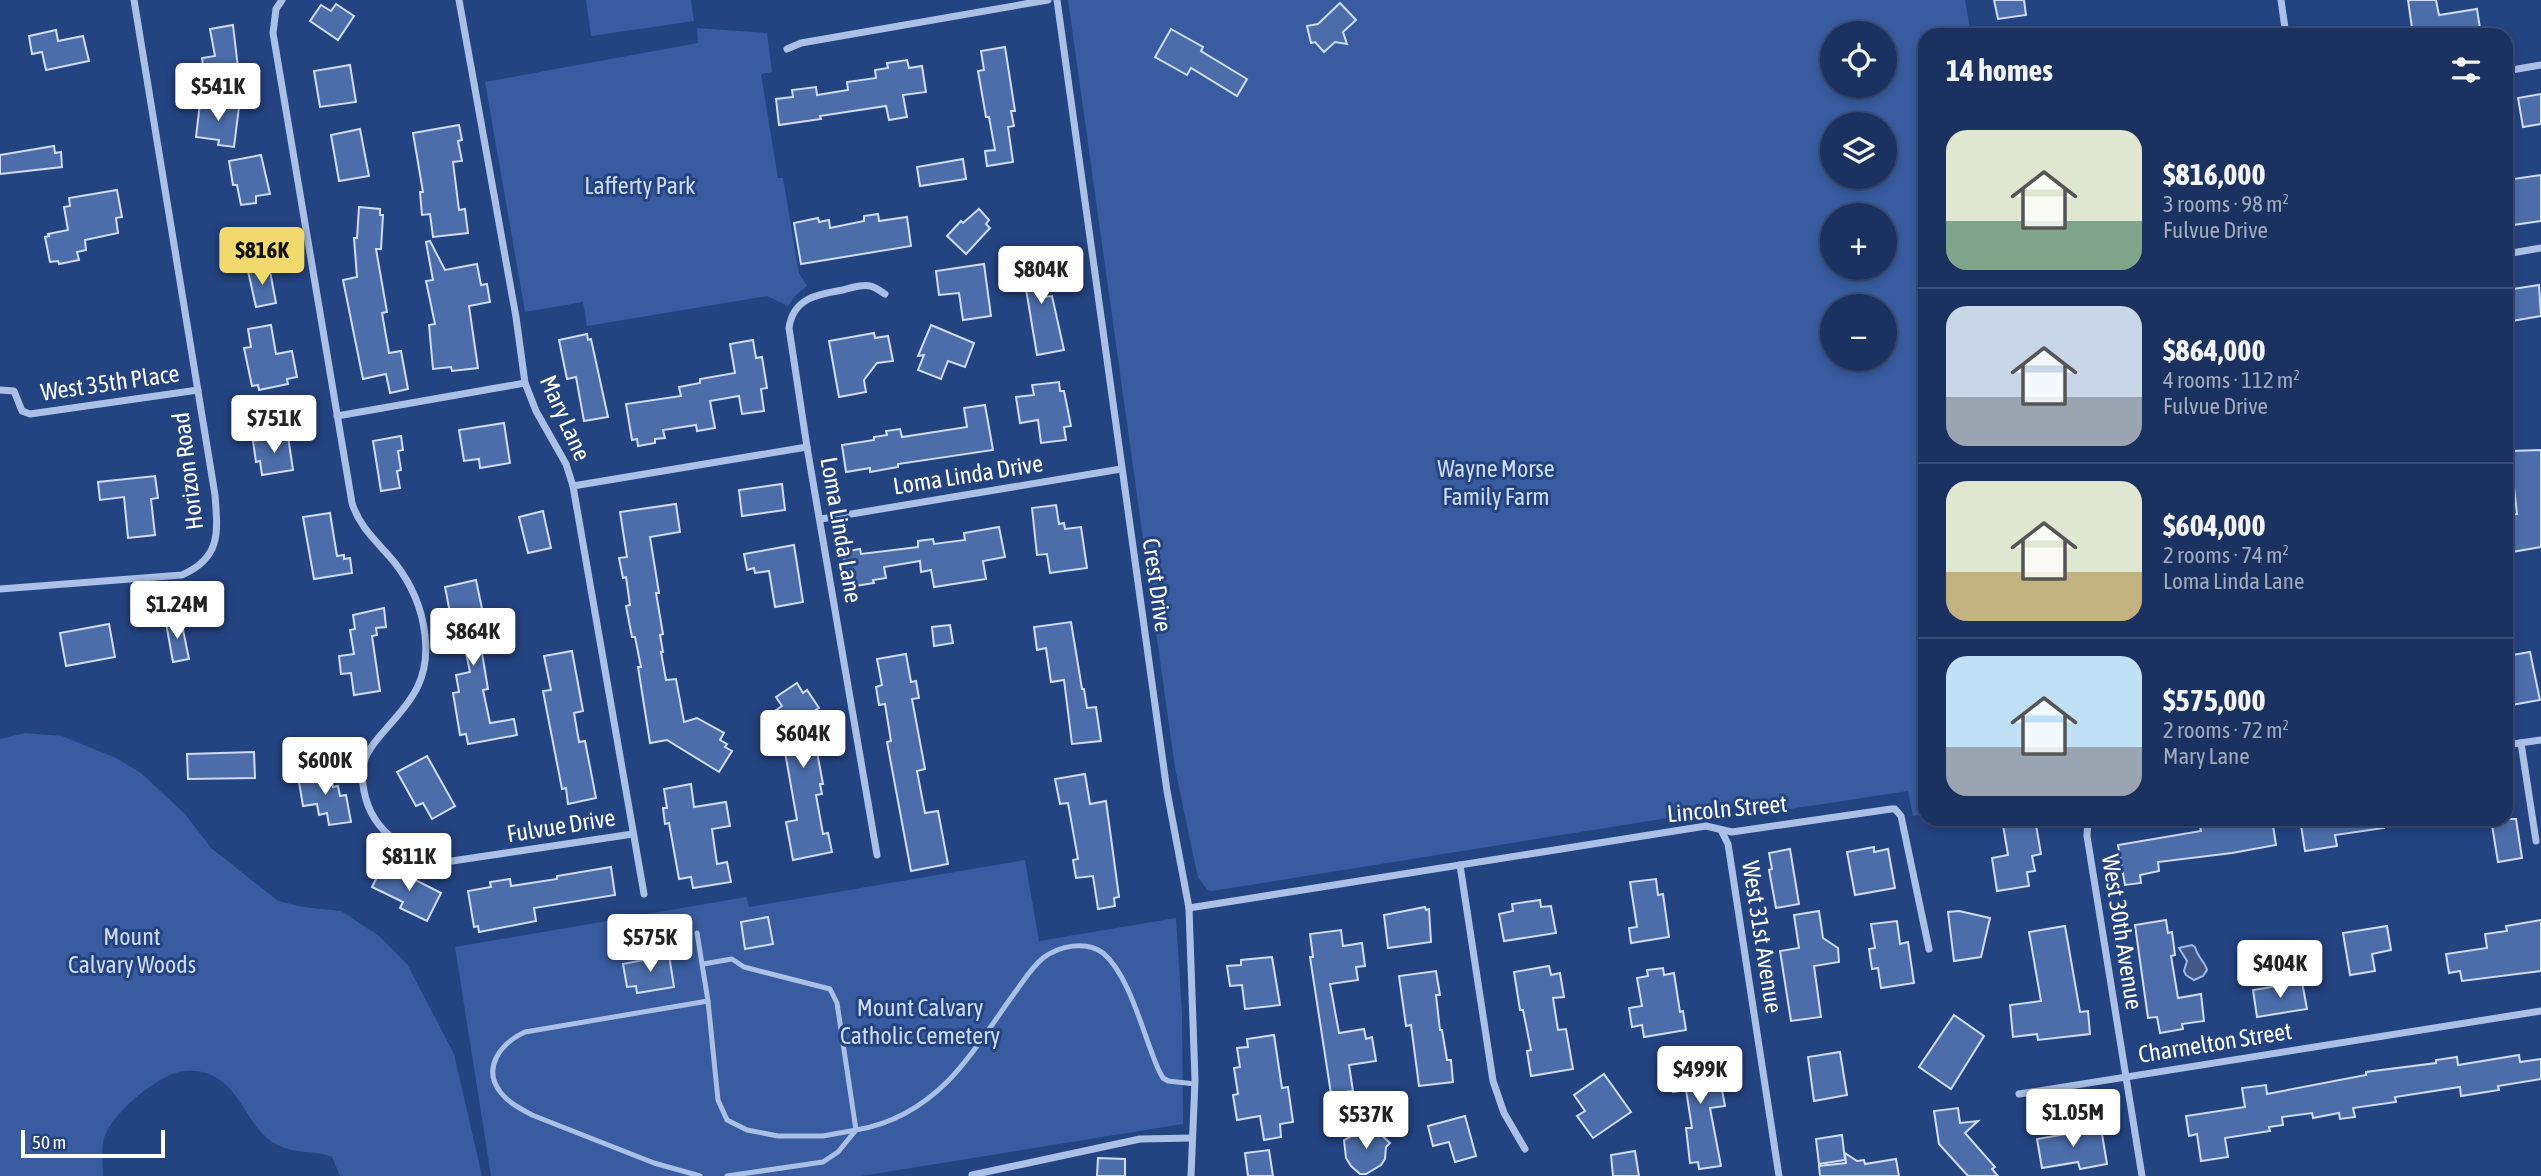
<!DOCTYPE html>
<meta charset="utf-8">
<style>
body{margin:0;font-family:"Asap Condensed",sans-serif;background:#243a67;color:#f1f3f6;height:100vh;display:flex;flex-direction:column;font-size:26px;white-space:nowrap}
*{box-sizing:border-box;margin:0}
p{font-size:23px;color:#a0aabd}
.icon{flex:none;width:38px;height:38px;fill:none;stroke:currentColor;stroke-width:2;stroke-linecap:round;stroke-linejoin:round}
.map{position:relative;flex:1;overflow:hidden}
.sheet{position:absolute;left:1918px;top:28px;width:595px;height:798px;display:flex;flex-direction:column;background:#1b3261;border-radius:21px;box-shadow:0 4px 10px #0003,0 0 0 2px #394d76}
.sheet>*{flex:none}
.controls{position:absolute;left:1820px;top:21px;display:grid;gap:14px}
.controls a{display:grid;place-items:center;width:77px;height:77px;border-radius:50%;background:#1b3261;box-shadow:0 4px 10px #0003,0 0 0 2px #394d76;font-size:35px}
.scale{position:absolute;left:21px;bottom:18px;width:144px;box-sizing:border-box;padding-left:7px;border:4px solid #fff;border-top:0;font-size:19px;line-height:24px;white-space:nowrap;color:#fff;-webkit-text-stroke:5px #244381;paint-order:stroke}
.price{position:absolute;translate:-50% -60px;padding:0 16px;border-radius:7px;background:#fff;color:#222;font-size:23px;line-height:46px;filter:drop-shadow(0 2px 4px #0008)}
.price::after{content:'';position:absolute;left:50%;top:42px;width:21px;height:16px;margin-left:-10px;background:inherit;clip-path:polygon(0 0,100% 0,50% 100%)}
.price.current{background:#f2d96e;color:#111}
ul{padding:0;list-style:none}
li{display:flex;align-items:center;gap:21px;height:175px;padding:0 28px}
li+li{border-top:2px solid #394d76}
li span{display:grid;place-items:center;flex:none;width:196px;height:140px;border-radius:21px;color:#555}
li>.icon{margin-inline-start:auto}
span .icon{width:84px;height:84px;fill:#fffc;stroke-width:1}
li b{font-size:30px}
h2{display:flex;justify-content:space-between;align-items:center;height:84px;padding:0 28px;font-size:30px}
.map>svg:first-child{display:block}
</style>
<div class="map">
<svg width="2541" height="1176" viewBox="0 0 2541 1176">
<rect width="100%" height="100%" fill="#244381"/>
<!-- green -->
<g fill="#385c9f" fill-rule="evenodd">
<path d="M586,0H691L694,21L591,36Z"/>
<path d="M1068,0H1965L1971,35H1925V814L1913,816L1908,791L1757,814L1755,804L1212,891L1207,890L1198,877L1195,864L1175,768ZM1832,33H1885V86H1832ZM1832,124H1885V177H1832ZM1832,215H1885V268H1832ZM1832,306H1885V359H1832Z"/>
<path d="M697,28L767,33L772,72L761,74L778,178H783L799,273L807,286L795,296L788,306L767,296L587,326L583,302L525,312L485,82L698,43Z"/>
<path d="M25,733L62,736L116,758L141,773L185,814L211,848L278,901L303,907L341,911L379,936L407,964L454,1054L482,1176H340L332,1157C312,1149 295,1155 276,1144C251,1131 243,1096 220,1080C208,1072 194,1069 179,1072C155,1077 111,1115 104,1138C101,1149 103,1165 103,1176H0V739Z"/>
<path d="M1025,860L1039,941L1176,918L1182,1014L1183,1124L861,1176H491L455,947L746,897L749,907Z"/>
</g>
<!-- water -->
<path fill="#425886" stroke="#9fbae8" stroke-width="2" d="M2192,945L2195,947C2198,958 2205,962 2207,970L2203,976L2194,980L2186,975L2184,971L2187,961L2179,948Z"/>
<!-- building -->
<g fill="#4c6daa" stroke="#cedcf6" stroke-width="2">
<path d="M1994,0H2024L2026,15L1998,19Z"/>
<path d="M2408,0H2436L2439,15L2477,9L2481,35H2422L2421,27L2412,28Z"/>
<path d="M1340,3L1356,20L1343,32L1347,44L1335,42L1324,52L1315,42L1311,43L1307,26L1318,24Z"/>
<path d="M336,4L354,16L338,40L310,21L321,5L331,11Z"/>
<path d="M233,25L238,68L204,74L202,58L215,56L210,29Z"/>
<path d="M1171,29L1203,47L1201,51L1247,79L1237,96L1191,68L1187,75L1155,57Z"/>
<path d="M56,30L58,41L83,36L89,61L46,70L42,52L32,54L29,36Z"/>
<path d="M1005,47L1015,111H1011L1014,126L1008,127L1013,162L987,166L985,151L995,150L989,117H986L978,71L984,70L981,51Z"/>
<path d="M907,60L909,68L922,66L926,92L903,95L907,117L889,120L886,106L820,116L821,119L779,125L776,99L793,97L792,90L816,87L817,95L848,90L847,82L876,78L875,70L888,68L887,63Z"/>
<path d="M350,65L356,102L320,107L314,71Z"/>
<path d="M2541,94V124L2523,127L2518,98Z"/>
<path d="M200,103L239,107L234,147L218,145L219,140L196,137Z"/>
<path d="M459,125L462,140L458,141L462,161L453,162L459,210L465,209L468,233L433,237L430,214L422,215L420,192H423L413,133Z"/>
<path d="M360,129L369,176L339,181L331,135Z"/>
<path d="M54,146L55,153L61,152L62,167L0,174V155Z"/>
<path d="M261,155L270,194L256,196V203L241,205L237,185H233L229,161Z"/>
<path d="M963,159L966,179L920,186L917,167Z"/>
<path d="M2541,175V221L2506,226V180Z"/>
<path d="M117,190L122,217L116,218L118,233L85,240L86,250L77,252L79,260L59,264L58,261L50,262L45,237L49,236L48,234L68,230L64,207L70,206L69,198Z"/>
<path d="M359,207L380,209V215H383L381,249H376L387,312L382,313L389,353L401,351L408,389L390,393L386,374L363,379L343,280L357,277L354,238H357Z"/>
<path d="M979,209L989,220L986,224L990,228L966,254L947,236L961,221L963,223Z"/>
<path d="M878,214L879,221L907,217L911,246L801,264L794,223L818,218L819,222L829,220L830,228L864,221V216Z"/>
<path d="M430,241L445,270L477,264L481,285L487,284L490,302L469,306L478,368L452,371L451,367L433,369L429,325L435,324L426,281L433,280L426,242Z"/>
<path d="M1042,250L1044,265H1040L1044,297L1052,296L1064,350L1037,355L1020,253Z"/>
<path d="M984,264L991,316L963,320L959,293L939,295L936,271Z"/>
<path d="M269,266L276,303L256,307L248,271Z"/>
<path d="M2539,285L2541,316L2506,322V290Z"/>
<path d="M271,325L276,354L292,351L297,377L287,379L288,384L259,390L258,385L252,386L244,348L251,347L248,329Z"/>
<path d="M931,325L974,343L965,367L948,361L941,379L918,370L924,355L918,356Z"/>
<path d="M874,333L875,338L888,336L893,361L877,363L864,380L866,392L839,397L829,341Z"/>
<path d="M587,334L588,340L591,339L608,417L584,421L576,377L567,379L559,340Z"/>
<path d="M753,340L756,358L762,357L767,388L761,389L764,411L742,414L739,396L710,401L715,428L697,431L696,425L663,430L665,438L655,439V443L638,446L637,439L632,440L626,404L681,396L679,387L700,383V379L735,373L730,344Z"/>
<path d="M1059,382L1060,391H1064L1071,426L1064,427L1066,440L1041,443L1038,420L1020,423L1016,397L1034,395L1032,385Z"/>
<path d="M985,405L993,450L898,464V467L870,472V468L846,472L842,445L874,440V437L887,435L886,431L900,429L902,437L967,427L964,408Z"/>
<path d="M504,423L510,463L480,468L479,459L464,461L459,430Z"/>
<path d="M288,436L293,470L262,475L260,461L256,462L253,441Z"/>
<path d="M401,436L403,450L398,451L401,470L397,471L400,488L381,491L373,441Z"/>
<path d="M2541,450V547L2512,552L2506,515L2517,514L2510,451Z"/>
<path d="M155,476L158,498L151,499L155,535L128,538L124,497L100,500L98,482Z"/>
<path d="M782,484L785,510L742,516L739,490Z"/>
<path d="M676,504L680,532L650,537L659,593H656L663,634L660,635L663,652H661L666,680L676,679L684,722L697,718L724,733L720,740L727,744L725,747L732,751L719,772L667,740L650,743L638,667H641L635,637H632L626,606L630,605L626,577L623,578L619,558L627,557L620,512Z"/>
<path d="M1056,505L1059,524L1064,523L1065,529L1081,527L1087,568L1050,573L1047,554L1037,555L1032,508Z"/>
<path d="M543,511L551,548L528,553L519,517Z"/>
<path d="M330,513L337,556L344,555V559L350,558L352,573L314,579L303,517Z"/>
<path d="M999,527L1005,557L983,561L986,579L934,587L931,570L921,572L920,561L884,567L886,578L873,580L874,583L843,588L840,565L845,564L843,552L860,549L861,554L918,547V541L933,539L934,544L965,540L964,533Z"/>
<path d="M794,545L803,602L775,607L769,571L755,573L754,568L747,570L744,554Z"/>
<path d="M476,580L486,628L481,630L484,646L481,647L488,689L483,690L490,723L514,719L517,735L468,744L466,734L460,735L453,693L459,692L456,675L470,672L462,633L454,634L445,587Z"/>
<path d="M384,608L386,627L376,628L377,635L372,636L380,691L354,695L351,673L341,674L339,656L354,654L350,630L355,629L353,615Z"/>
<path d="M181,620L189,659L173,662L166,623Z"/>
<path d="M1071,622L1082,689H1084L1087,708L1096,707L1101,741L1072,744L1064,680L1051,682L1046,648L1037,650L1034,627Z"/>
<path d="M109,624L115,657L66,666L60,633Z"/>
<path d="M950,625L953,643L934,646L932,627Z"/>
<path d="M572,651L583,711L574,713L579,742L585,741L596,798L568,804L566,788L562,789L543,691L551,690L544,656Z"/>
<path d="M2530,652L2540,700L2506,706V656Z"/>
<path d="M906,654L911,682L916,681L919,698L912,699L925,769L917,771L925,813L938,811L948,864L911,871L887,742L891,741L885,704L879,705L876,687L882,685L877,659Z"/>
<path d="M797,683L803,693L807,690L819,708L814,711L818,716L823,751L817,752L823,784H820L822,794L816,795L823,834L828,833L832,852L793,860L786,822L797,820L782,735L769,715L782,706L776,697Z"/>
<path d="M254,752L255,778L188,779L187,754Z"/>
<path d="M427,756L455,806L432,819L423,803L416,806L397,772Z"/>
<path d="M330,770L333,787L338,786L340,796L346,795L351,822L329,825L327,813L319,815L317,804L303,806L298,776Z"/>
<path d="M1085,774L1090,804L1106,801L1119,897L1114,898L1115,906L1098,909L1093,876L1076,878L1073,860L1078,859L1068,803L1060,804L1055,779Z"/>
<path d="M691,784L694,807L726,802L730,826L712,829L717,864L727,862L731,882L693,888L691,877L679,879L669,823L665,824L663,808H667L664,789Z"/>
<path d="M2002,819H2035L2041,854L2032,856L2035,871L2027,872L2029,886L1997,891L1992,858L2008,855Z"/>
<path d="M2241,819L2242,824L2272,819L2276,845L2232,853L2158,862L2159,871L2140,875L2141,883L2125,885L2118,845L2201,831L2200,827Z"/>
<path d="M2300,819H2383L2384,828L2335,835L2337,846L2305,851Z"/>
<path d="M2491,819H2516L2522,858L2498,862Z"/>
<path d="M1874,847V852L1888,849L1895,888L1855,895L1847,852Z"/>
<path d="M1790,849L1799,904L1776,908L1769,870L1772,869L1769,853Z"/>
<path d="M611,867L615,895L534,908L536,921L479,932L478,926L474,927L468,891L491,887L490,882L510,879L511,886L557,879V876Z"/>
<path d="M394,869L441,893L427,921L400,908L403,902L372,887L379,873L390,878Z"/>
<path d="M1656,879L1658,895L1663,894L1669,937L1631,943L1629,928L1637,927L1630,882Z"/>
<path d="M1540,900L1541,907L1551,906L1556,933L1504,941L1499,914L1513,911L1512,904Z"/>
<path d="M1425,907L1426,910L1429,909L1431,942L1388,948L1384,915Z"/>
<path d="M1819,911L1823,938L1838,948L1839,962L1814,966L1821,1017L1791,1021L1780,951L1799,948L1794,915Z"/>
<path d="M1959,911L1990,918L1981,957L1954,961L1948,912Z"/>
<path d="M768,917L773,944L745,949L741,922Z"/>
<path d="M2166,920L2168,933L2172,932L2175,955L2171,956L2178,998L2201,994L2204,1021L2182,1024L2183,1029L2160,1033L2157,1017L2148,1018L2135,925Z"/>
<path d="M2541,920V971L2462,981L2460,971L2449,973L2446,954L2487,948L2485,934L2507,931L2506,926Z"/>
<path d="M1897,921L1900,944L1908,942L1914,983L1881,988L1878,968L1872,969L1869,949L1875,948L1871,924Z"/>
<path d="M2065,926L2080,1012L2088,1011L2090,1034L2038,1040L2037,1034L2013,1037L2010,1005L2041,1001L2029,932Z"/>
<path d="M2387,926L2391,950L2372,954L2375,971L2350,975L2343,933Z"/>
<path d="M1341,930L1343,946L1362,943L1365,966L1356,967L1358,980L1330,984L1339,1033L1364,1029L1366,1039L1372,1037L1376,1061L1349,1065L1353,1091L1331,1094L1310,957H1313L1310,934Z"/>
<path d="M669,955L674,987L637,993L636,986L627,987L623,964Z"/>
<path d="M1272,957L1280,1005L1245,1009L1242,985L1230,986L1227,966L1241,965V960Z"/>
<path d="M1549,966L1551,975L1560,973L1564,997L1553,998L1558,1030L1566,1029L1573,1069L1531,1076L1527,1051L1531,1050L1523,1010H1520L1514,972Z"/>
<path d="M1663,968L1664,975L1674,973L1680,1012L1683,1011L1686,1030L1644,1037L1642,1025L1632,1027L1629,1008L1642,1006L1637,978L1648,976L1647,970Z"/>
<path d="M1436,971L1440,995H1436L1440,1030H1442L1447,1060H1451L1453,1082L1419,1086L1411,1025L1406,1026L1399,976Z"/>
<path d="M2302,982L2307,1009L2257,1017L2253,990Z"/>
<path d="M1954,1015L1984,1036L1951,1089L1919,1067Z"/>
<path d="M1274,1035L1282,1088L1288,1087L1293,1122L1280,1124L1281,1137L1264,1140L1260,1116L1237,1120L1233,1095L1238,1094L1234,1068L1240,1067L1237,1048L1248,1047L1247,1039Z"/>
<path d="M1840,1052L1847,1095L1814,1101L1808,1057Z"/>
<path d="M1713,1055L1716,1073H1719L1725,1106L1710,1108L1721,1166L1699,1169L1698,1162L1690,1163L1686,1128H1692L1686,1090L1673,1092L1668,1062Z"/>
<path d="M2519,1055L2520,1062L2541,1059V1079L2498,1086L2499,1090L2461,1096L2460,1087L2395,1097L2396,1102L2353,1108L2355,1117L2340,1119L2339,1113L2313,1118L2312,1113L2282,1117L2283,1125L2269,1127L2270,1131L2225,1138L2228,1157L2201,1161L2197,1134L2189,1136L2186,1116L2245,1107L2242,1088L2266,1085L2267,1094L2366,1075V1072L2436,1063V1060L2457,1057L2458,1065Z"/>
<path d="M1604,1074L1631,1112L1593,1138L1577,1116L1585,1111L1574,1095Z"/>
<path d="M1958,1108L1960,1123L1978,1121L1965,1133L1995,1167L1992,1169L1998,1176H1968L1939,1144L1934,1111Z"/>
<path d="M1465,1116L1476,1156L1455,1162L1449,1142L1433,1146L1428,1126Z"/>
<path d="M2101,1128L2107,1164L2080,1169L2078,1162L2042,1168L2037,1139Z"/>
<path d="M1366,1129L1368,1133L1376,1130L1390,1143L1386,1147L1385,1159L1381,1165L1366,1174H1360L1351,1166L1346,1158L1344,1140Z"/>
<path d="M1842,1135L1845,1160L1819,1164L1816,1139Z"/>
<path d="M1269,1150L1273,1176H1248L1245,1153Z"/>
<path d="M1635,1151L1639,1176H1613L1611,1155Z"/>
<path d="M1845,1153L1857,1161L1864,1160L1865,1164L1896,1159L1899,1176H1820L1819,1166L1846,1163Z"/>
<path d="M1098,1158L1125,1159V1176H1097Z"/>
</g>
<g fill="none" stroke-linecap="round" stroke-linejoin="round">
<!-- lane -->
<g stroke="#abc0e7" stroke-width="5">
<path d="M697,933L708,1001L718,1100L727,1120L747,1130L778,1136H823L856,1130"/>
<path d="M703,964L732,959L744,967L830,989L837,1003L856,1130C893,1124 922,1107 948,1081C974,1054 994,1021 1016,991C1024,980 1032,967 1043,958C1059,946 1086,940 1103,953C1126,972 1140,1021 1150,1048C1154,1058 1157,1069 1163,1078L1168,1081L1195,1084"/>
<path d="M700,1176L654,1163L532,1115C521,1109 509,1103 501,1093C481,1068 501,1043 525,1032L708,1001"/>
<path d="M727,1176L823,1162L838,1152L856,1130"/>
</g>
<!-- street -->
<g stroke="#abc0e7" stroke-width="7">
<path d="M282,0L276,9L273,33L352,503C360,529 379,543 395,563C412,585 422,608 425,635C430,679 413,698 386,729C378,738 369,748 365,759C361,769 362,781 364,791C372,834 411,857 452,861L633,834"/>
<path d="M459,0L516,317L525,383L536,411L566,464L573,486L644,894"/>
<path d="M1057,0L1167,791L1189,908L1195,1080L1191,1176"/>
<path d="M2281,0L2286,35"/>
<path d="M787,49L801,43L1048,0"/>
<path d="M2506,71L2541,65"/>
<path d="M2506,254L2541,248"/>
<path d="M0,390L14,391L22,411L30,414L198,390"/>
<path d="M337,416L525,383"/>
<path d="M573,486L807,447"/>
<path d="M821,519L1121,469"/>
<path d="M0,589L182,575C221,558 218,533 215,495L134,0"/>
<path d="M2521,743L2536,841"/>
<path d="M2506,745L2541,740"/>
<path d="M2088,819L2087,836L2142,1176"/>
<path d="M1721,830L1728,844L1779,1176"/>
<path d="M877,855L807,447L789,328C793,298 818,294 843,290C851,288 862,284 870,286C876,287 880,291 885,294"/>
<path d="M1460,865L1493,1081L1504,1113L1525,1149"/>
<path d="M1189,908L1706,826L1732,832L1891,809H1895L1901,816L1929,949"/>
<path d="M2019,1094L2541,1011"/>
<path d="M972,1175L1140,1139L1192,1138"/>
</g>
</g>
<g text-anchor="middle" stroke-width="6" stroke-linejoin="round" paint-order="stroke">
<!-- park labels -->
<g font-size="24" fill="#cedcf6" stroke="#244381">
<text x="640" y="194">Lafferty Park</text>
<text x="1496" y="477">Wayne Morse<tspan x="1496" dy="28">Family Farm</tspan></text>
<text x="132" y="945">Mount<tspan x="132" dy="28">Calvary Woods</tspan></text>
<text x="920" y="1016">Mount Calvary<tspan x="920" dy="28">Catholic Cemetery</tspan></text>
</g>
<!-- street labels -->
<g font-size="24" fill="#fff" stroke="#244381">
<text transform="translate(110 383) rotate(-8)" y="8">West 35th Place</text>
<text transform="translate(565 418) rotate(66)" y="8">Mary Lane</text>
<text transform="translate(188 471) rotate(-97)" y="8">Horizon Road</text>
<text transform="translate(968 475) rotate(-9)" y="8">Loma Linda Drive</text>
<text transform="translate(841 530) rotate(80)" y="8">Loma Linda Lane</text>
<text transform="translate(1157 585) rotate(82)" y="8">Crest Drive</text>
<text transform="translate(1727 809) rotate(-5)" y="8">Lincoln Street</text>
<text transform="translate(561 826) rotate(-9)" y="8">Fulvue Drive</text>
<text transform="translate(2122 932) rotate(81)" y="8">West 30th Avenue</text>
<text transform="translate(1762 937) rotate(81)" y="8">West 31st Avenue</text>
<text transform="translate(2215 1043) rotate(-9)" y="8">Charnelton Street</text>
</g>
</g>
</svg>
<div class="controls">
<a><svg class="icon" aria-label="locate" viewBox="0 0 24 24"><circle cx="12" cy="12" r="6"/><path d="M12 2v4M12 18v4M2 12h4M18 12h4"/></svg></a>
<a><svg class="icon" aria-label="layers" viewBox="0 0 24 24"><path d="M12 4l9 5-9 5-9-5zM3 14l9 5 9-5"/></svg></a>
<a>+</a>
<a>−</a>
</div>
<div class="scale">50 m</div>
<b class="price" style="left:218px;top:123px">$541K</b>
<b class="price current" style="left:262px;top:287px">$816K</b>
<b class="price" style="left:1041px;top:306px">$804K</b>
<b class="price" style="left:274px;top:455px">$751K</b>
<b class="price" style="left:177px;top:641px">$1.24M</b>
<b class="price" style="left:473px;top:668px">$864K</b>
<b class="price" style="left:803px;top:770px">$604K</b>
<b class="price" style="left:325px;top:797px">$600K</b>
<b class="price" style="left:409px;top:893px">$811K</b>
<b class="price" style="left:650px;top:974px">$575K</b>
<b class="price" style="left:2280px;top:1000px">$404K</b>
<b class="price" style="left:1700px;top:1106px">$499K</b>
<b class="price" style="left:2073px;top:1149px">$1.05M</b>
<b class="price" style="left:1366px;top:1151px">$537K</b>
<section class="sheet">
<h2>14 homes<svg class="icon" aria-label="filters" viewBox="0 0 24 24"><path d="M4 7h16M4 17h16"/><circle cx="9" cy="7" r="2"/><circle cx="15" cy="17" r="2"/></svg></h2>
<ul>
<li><span style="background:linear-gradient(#dfe7d0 65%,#7fa58c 0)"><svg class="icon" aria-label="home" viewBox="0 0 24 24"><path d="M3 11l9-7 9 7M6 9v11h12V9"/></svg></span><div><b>$816,000</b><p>3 rooms · 98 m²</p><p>Fulvue Drive</p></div></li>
<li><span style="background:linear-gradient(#c9d6e8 65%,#9aa5b1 0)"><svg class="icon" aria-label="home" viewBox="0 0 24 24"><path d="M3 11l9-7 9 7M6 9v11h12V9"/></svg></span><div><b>$864,000</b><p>4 rooms · 112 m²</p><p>Fulvue Drive</p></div></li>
<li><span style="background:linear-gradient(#dfe7d0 65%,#c2b280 0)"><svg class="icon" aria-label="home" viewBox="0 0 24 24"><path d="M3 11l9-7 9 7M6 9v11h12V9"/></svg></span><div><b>$604,000</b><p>2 rooms · 74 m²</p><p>Loma Linda Lane</p></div></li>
<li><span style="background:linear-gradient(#bfe0f5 65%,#9aa5b1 0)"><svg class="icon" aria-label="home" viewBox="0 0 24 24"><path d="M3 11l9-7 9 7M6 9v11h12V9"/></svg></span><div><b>$575,000</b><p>2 rooms · 72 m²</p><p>Mary Lane</p></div></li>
</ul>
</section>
</div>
